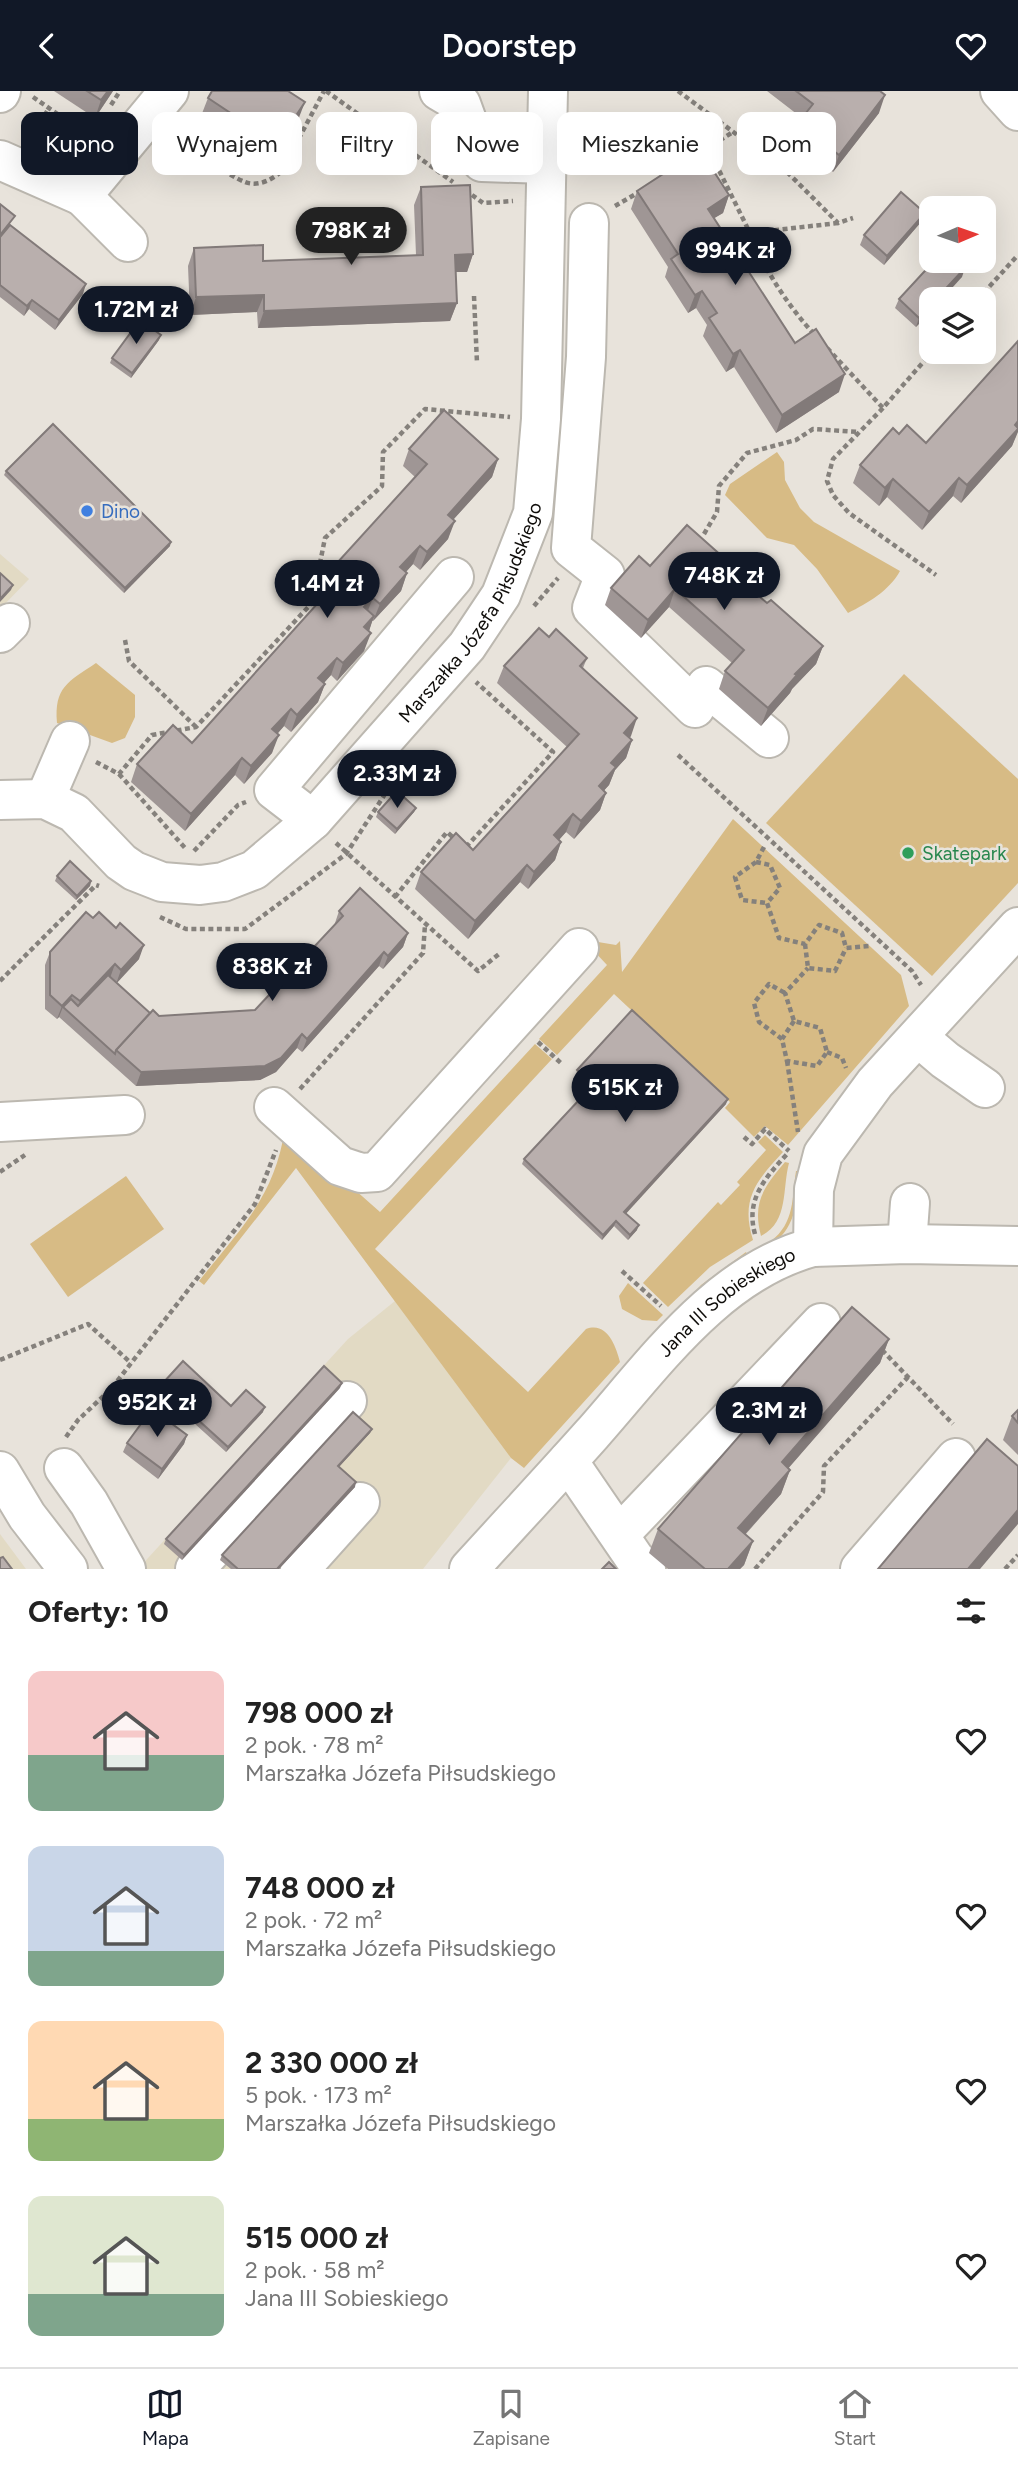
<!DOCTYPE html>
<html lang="pl">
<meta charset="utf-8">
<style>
body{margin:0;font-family:Figtree,sans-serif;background:#f2f2f2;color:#222;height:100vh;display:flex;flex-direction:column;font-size:26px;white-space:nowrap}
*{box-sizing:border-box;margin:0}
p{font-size:23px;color:#767676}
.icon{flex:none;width:38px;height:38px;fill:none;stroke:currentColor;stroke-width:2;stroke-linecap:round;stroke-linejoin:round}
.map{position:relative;height:1478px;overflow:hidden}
.drawer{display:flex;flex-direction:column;background:#fff;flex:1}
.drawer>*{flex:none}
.hud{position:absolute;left:21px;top:21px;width:976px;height:63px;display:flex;gap:14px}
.needle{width:46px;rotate:88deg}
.tools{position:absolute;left:919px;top:105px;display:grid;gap:14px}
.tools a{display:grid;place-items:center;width:77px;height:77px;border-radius:14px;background:#fff;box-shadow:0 7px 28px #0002;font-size:35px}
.price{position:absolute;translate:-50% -60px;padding:0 16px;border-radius:24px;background:#111827;color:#fff;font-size:23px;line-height:46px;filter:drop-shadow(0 2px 4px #0008)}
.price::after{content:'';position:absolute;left:50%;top:42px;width:21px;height:16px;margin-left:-10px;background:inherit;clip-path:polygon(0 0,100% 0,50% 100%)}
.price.selected{background:#222;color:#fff}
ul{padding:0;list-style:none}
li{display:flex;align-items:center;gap:21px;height:175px;padding:0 28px}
li span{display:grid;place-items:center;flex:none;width:196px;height:140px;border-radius:14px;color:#555}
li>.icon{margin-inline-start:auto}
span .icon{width:84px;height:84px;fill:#fffc;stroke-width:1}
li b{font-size:30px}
h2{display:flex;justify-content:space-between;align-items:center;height:84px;padding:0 28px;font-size:30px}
.chip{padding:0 24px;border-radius:14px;background:#fff;box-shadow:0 7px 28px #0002;font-size:24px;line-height:63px}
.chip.selected{background:#111827;color:#fff}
header{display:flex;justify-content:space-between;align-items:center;height:91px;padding:0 28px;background:#111827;color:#fff;font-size:32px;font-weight:600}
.tab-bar{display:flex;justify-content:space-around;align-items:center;height:98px;border-top:2px solid #e0e0e0;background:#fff;font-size:19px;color:#767676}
.tab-bar a{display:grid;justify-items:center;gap:4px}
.tab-bar .selected{color:#111827}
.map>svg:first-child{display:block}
</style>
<header><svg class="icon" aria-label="back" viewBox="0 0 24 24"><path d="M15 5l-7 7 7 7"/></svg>Doorstep<svg class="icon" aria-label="heart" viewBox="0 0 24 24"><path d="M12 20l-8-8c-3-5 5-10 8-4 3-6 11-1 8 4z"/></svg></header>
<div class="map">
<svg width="1018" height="1478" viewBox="0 0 1018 1478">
<rect width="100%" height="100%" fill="#e8e3db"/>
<!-- industrial -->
<g fill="#e2dac4">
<path d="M0,463L29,488L0,518Z"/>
<path d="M395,1210L511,1367L423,1478H138L348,1248Z"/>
<path d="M0,1443L26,1478H0Z"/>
</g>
<!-- green -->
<g fill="#d7bb85">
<path d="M777,361L784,371L785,389L800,417L814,431L900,480C889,500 868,512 848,522L817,478L794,454L767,447L725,404L730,393Z"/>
<path d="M96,572L135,604V626L125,647L112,652L57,632C54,596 68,591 96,572Z"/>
<path d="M904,583L1018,688V792L932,885L766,732Z"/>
<path d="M733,728L901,884L909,915L788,1054L765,1035L754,1046L725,1017L730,1011L614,903L557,964L539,948L607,874L592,858L598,851L616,854L620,850L622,881Z"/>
<path d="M535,953L552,968L375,1158L528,1301L586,1238C607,1230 616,1255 620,1271L524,1377L511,1367L296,1077L204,1194L199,1190C240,1138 275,1106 285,1037L380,1121Z"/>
<path d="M765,1044L783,1061C757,1089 740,1108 753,1149L710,1176L668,1216L643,1192L718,1111L721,1114L740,1094L737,1091L766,1059L758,1051Z"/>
<path d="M785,1071L789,1072C782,1098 789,1131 761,1145C752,1111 764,1096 785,1071Z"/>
<path d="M796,1080H800C797,1109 797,1134 773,1153L771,1150C795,1132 792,1106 796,1080Z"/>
<path d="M126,1085L164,1138L68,1206L30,1153Z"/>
<path d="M746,1161L748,1165L668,1230L701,1194Z"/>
<path d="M628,1192L663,1224L657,1230L642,1229L622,1218L619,1205Z"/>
</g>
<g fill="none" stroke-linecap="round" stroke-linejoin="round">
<!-- minor casing -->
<g stroke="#bcb8b0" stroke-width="42">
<g id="minor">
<path d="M439,0L461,13L482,71L546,73"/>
<path d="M1000,0L1018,20"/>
<path d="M0,2L1,0"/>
<path d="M0,69L82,105L169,0"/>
<path d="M82,105L128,151"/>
<path d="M589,132L586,266L571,457L605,484L592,517L695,617L706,595L769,647"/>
<path d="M0,542L10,532"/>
<path d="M45,708L70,650"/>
<path id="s1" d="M0,709L45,708L74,722L121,771L134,780L162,791L200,794L223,791L254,779L313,729L467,555L501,504L533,422L541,328L548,0"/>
<path d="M313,729L274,699L454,486"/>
<path d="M918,946L945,969L985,997"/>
<path d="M274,1016L340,1075L361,1082L377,1081L579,857"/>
<path d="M0,1031L125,1024"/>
<path d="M907,1153L910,1112"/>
<path d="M813,1156L907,1153L1018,1155"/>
<path d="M568,1370L635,1468L646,1478"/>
<path d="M64,1377L89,1412L126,1478"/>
<path d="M0,1380L27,1425L68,1478"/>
<path d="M620,1443L821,1232"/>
<path d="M195,1478L347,1310"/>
<path d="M300,1478L360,1411"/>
<path id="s2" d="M469,1478C510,1433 551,1389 592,1343C654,1273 718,1181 813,1156L814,1098L823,1063L875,992L1018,836"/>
<path d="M860,1478L956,1367"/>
</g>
</g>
<!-- path -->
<g stroke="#85817c" stroke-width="4.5" stroke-dasharray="5 3.5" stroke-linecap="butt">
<path d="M326,0L453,91"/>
<path d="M678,0L786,80L838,132L853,127"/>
<path d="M33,6L89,45"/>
<path d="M111,14L120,0"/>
<path d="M174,45C191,56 228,85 245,91C258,96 271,89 281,81L324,0"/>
<path d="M31,46L49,17"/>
<path d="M708,57L750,142"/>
<path d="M698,63L733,41"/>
<path d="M472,104L483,112L513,110"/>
<path d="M615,115L641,100"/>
<path d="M474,205L477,272"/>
<path d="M978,208L1018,164"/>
<path d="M814,243C788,215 764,178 750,142L838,132"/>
<path d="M827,257L883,317L932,261"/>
<path d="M883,317L833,368L827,390L833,404L849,422L936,484"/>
<path d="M704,443L717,421L719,395L747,362L796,349L813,338L859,341"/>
<path d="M534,515L558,487"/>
<path d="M125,549L129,570L195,635"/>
<path d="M678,664L912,880L921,894"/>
<path d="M96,671L119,683L152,644L196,636L312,512L325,447L382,395L383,361L425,318L510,326"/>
<path d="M119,683L186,758"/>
<path d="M336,752L478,880L499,863"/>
<path d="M466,756L553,661L476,591"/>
<path d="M764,756L756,771L770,774L780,797L767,812L779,847L805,853L819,834L842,842L846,857L869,855"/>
<path d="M194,760L238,714L246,711"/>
<path d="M756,771L735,786L742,809L767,812"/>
<path d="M395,806L447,741L457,750"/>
<path d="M160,826L186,838H245L346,763L389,697"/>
<path d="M805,853L808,877L835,880L846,857"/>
<path d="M0,890L96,794L99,795"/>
<path d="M794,930L782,948L787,970L817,975L827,961L820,937L794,930L785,902L808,877"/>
<path d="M782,948L759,931L754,912L769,893L785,902"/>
<path d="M538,951L563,974"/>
<path d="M827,961L842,967L846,977"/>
<path d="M787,970L798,1041"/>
<path d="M300,998L423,862L425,834"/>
<path d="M744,1046L752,1053L765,1038L789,1060"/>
<path d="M0,1081L25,1064"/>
<path d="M755,1143C745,1108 766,1086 788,1062"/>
<path d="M622,1180L661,1215"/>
<path d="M882,1259L953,1333"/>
<path d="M0,1269L88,1233L131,1272"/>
<path d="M66,1346L78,1329L111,1298L255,1113L276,1059"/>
<path d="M755,1478L823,1401L824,1375L908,1286"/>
<path d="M1005,1478L1018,1464"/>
</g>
<!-- minor -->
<use href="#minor" stroke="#fff" stroke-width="38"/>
</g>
<!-- wall -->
<g fill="#9f9695">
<path d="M54,0H113L95,27Z"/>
<path d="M767,0H880L879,22L833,81L792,49L798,32L802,27Z"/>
<path d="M289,1L298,29L270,71L201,25L208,7Z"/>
<path d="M421,96L473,163L467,181H455L457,212L450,230L258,237L257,221L190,224L188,175L194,157L263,170L416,164L414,114Z"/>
<path d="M637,100L729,104L723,122L714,127L795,252L839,301L776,342L734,276L726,281L703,245L707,234L696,217L688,222L665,186L668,176L631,118Z"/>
<path d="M0,113L11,135L83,203L55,239L29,218L24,225L0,206Z"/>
<path d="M921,131L884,174L860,154L864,144Z"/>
<path d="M962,186L931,208V220L916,236L895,217L899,208Z"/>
<path d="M159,249L131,287L110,272L112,267Z"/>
<path d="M1017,342L1012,355L961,412L953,405L922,439L887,406L879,415L853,392L860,374L899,343L926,352Z"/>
<path d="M409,358L498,368L492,386L453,429L448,448L420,479L413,473L406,481L407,482L401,500L373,530H372L369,540L364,560L337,590L331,584L324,592L325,593L318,611L291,641L284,635L277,643L272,662L244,693L235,684L185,740L131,691L137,673L192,652L325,505L320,501L327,483L415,386L403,375Z"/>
<path d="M6,380L170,455L124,502L4,384Z"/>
<path d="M650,475L749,496L767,512L823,555L816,573L792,598L790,602L761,635L719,598L725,580L732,572L669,516L641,547L605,514L611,497Z"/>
<path d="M549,546L587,567L583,577L631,645L629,647L632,649L626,667L615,679L609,694L604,699L606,702L600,719L574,748L566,741L559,749L561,751L555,769L528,798L520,791L468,848L415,798L421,781L473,759L567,656L497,592L504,575Z"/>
<path d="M416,717L414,721L395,743L376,726L378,721Z"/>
<path d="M57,785L91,790L90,795L76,809L55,790Z"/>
<path d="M339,820L408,842L403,856L383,878L379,875L302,961L297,957L276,981L260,989L136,995L59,926L57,928L45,918V874L50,861L139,868L116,892L150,922L159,925L255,919L334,835Z"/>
<path d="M577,979L726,1013L626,1122L637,1139L628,1149L614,1135L602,1149L522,1073L524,1068L590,998L576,984Z"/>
<path d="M889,1248L880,1272L788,1377L790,1379L781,1403L745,1444L753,1450L744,1474L740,1478H668L649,1462L658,1438Z"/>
<path d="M340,1297L182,1469L164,1453L166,1448Z"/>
<path d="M153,1303L231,1315L263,1321L226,1361L173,1313L166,1321L151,1308Z"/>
<path d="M1018,1319V1364L1003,1349L1012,1325Z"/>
<path d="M372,1338L370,1342L339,1376L355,1396L279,1478H231L220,1469L222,1464Z"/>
<path d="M187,1344L184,1353L158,1388L123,1361L127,1352Z"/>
</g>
<!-- shaded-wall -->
<g fill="#827a79">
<path d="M108,0H113L95,27L101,9Z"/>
<path d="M885,4L879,22L833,81L839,64Z"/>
<path d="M305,11L298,29L270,71L277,53Z"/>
<path d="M729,104L723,122L701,135L708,118Z"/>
<path d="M925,122L921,131L884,174L887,165Z"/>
<path d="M473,163L467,181H448L455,164Z"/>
<path d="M965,177L962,186L942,208H936Z"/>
<path d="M86,193L83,203L55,239L59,229Z"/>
<path d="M702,200L696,217L688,222L695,204Z"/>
<path d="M264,204L257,221L190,224L196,206Z"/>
<path d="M32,209L29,218L24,225L27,215Z"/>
<path d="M457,212L450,230L258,237L264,220Z"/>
<path d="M931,214V220L916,236L919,227Z"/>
<path d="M161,244L159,249L131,287L132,282Z"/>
<path d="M740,259L734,276L726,281L733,263Z"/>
<path d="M845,283L839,301L776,342L782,324Z"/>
<path d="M1018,330V341L1012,355L961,412L967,394Z"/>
<path d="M498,368L492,386L441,442L448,424Z"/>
<path d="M959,387L953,405L922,439L929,421Z"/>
<path d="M893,388L887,406L879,415L885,397Z"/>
<path d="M455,430L448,448L420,479L427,461Z"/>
<path d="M171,451L170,455L124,502L125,497Z"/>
<path d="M420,455L413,473L394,494L400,476Z"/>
<path d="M407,482L401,500L373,530L380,513Z"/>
<path d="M13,494L11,499L0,511V508Z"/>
<path d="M675,498L669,516L641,547L648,529Z"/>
<path d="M373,507L366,524L364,516Z"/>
<path d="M374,525L368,543L364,536Z"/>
<path d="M371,542L364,560L337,590L343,572Z"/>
<path d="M823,555L816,573L792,598L790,602L761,635L768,617L795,583Z"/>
<path d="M337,567L331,584L312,605L318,587Z"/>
<path d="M325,593L318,611L291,641L297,624Z"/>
<path d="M291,618L284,635L266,656L272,638Z"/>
<path d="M637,627L631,645L618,659L624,642Z"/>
<path d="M279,644L272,662L244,693L251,675Z"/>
<path d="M632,649L626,667L615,679L609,694L593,712L599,695L611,672Z"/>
<path d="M242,667L235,684L185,740L191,723Z"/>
<path d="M606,702L600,719L574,748L581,730Z"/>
<path d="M416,717L414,721L395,743L397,738Z"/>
<path d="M573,723L566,741L547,762L554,744Z"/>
<path d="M561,751L555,769L528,798L534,781Z"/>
<path d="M527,774L520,791L468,848L475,830Z"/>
<path d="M91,790L90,795L76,809L77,805Z"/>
<path d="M408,842L403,856L383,878L388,865Z"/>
<path d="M144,854L139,868L116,893L121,879Z"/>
<path d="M384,861L379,875L302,961L307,948Z"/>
<path d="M115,873L110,887L75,924L80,910Z"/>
<path d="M72,904L67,918L63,916L59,926L57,928L62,915Z"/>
<path d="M302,943L297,957L276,981L260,989L136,995L141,981Z"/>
<path d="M728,1008L726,1013L623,1126L624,1121Z"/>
<path d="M616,1130L614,1135L602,1149L603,1144Z"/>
<path d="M639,1134L637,1139L628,1149L630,1144Z"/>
<path d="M889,1248L880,1272L773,1395L782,1371Z"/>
<path d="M342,1292L340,1297L182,1469L184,1464Z"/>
<path d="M265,1316L263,1321L226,1361L228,1356Z"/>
<path d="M372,1338L370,1342L336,1379L338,1375Z"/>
<path d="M187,1344L184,1353L158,1388L162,1378Z"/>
<path d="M790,1379L781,1403L729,1461L738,1437Z"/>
<path d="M356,1391L355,1396L279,1478H277Z"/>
<path d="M1018,1419V1433L980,1478H968Z"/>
<path d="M753,1450L744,1474L740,1478H728Z"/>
</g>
<!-- building -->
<g fill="#b9afad" stroke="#827a79" stroke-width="2">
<path d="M87,0H108L101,9Z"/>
<path d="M212,0H288L305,11L277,53L208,7Z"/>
<path d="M796,0H880L885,4L839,64L798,32L813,13Z"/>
<path d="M700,59L729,104L708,118L795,252L816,238L845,283L782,324L740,259L733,263L709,227L717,222L702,200L695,204L671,168L678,163L637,100Z"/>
<path d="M470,94L473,163L455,164L457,212L264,220V204L196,206L194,157L263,154V170L423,164L421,96Z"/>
<path d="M901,101L925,122L887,165L864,144Z"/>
<path d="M0,113L15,125L0,144Z"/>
<path d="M10,134L86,193L59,229L32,209L27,215L0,194V146Z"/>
<path d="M934,170H957L965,177L936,208H931V214L919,227L899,208Z"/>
<path d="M140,229L161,244L132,282L112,267Z"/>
<path d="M1018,250V330L1015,334L1018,337V338L967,394L959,387L929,421L893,388L885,397L860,374L893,337L899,343L907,334L926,352Z"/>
<path d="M444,319L498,368L448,424L455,430L427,461L420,455L400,476L407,482L380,513L373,507L364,516L374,525L364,536L371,542L343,572L337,567L318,587L325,593L297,624L291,618L272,638L279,644L251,675L242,667L191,723L137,673L173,634L192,652L336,492L327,483L427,373L409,358Z"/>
<path d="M53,333L171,451L125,497L6,380Z"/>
<path d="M687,434L751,491L747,495L767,512L771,509L823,555L795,583L797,584L768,617L725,580L744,559L675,498L648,529L611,497L639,465L650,475Z"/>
<path d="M0,482L13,494L0,508Z"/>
<path d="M539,537L549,546L556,538L587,567L580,575L637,627L624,642L632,649L611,672L616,676L599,695L606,702L581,730L573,723L554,744L561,751L534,781L527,774L475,830L421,781L456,742L473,759L579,643L504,575Z"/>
<path d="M397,700L416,717L397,738L378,721Z"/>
<path d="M70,770L91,790L77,805L57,785Z"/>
<path d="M360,797L408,842L388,865L384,861L307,948L302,943L281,967L265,975L141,981L116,959L153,919L159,925L255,919L343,825L339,820Z"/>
<path d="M86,821L93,827L99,821L116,837L120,832L144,854L121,879L115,873L80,910L72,904L62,915L50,904V861Z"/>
<path d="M108,884L150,922L116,959L115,963L63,916L71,908L78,915Z"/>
<path d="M632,919L728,1008L624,1121L639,1134L630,1144L616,1130L603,1144L524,1068L593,994L577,979Z"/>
<path d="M852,1216L889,1248L782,1371L790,1379L738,1437L753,1450L728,1478H705L658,1438Z"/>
<path d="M183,1270L231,1315L246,1299L265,1316L228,1356L175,1308L168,1316L153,1303Z"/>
<path d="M324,1275L342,1292L184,1464L166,1448Z"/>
<path d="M152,1318L187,1344L162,1378L127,1352Z"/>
<path d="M1018,1319V1332L1012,1325Z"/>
<path d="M353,1321L372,1338L338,1375L356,1391L277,1478H238L222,1464Z"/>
<path d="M987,1348L1018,1375V1419L968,1478H878Z"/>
<path d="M3,1466L12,1478H0V1467Z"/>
<path d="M609,1471L616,1478H602Z"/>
</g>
<!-- markers -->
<circle fill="#3f7fe0" stroke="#e8e3db" stroke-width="2.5" cx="87" cy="420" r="7"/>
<circle fill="#2e9e5b" stroke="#e8e3db" stroke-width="2.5" cx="908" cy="762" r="7"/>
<g text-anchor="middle" stroke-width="5" stroke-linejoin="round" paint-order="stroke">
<!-- shop labels -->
<g font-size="19" fill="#366cbe" stroke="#e8e3db" text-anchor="start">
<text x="101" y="427">Dino</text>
</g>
<!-- street labels -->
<g font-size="19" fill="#0f0d0a" stroke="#e8e3db">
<text dy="7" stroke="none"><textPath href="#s1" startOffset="626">Marszałka Józefa Piłsudskiego</textPath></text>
<text dy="7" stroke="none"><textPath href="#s2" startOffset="373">Jana III Sobieskiego</textPath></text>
</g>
<!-- leisure labels -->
<g font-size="19" fill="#27864d" stroke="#e8e3db" text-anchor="start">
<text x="922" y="769">Skatepark</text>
</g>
</g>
</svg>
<div class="tools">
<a><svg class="needle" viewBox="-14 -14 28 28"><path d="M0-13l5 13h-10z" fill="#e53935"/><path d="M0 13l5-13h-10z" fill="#767676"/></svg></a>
<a><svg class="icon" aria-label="layers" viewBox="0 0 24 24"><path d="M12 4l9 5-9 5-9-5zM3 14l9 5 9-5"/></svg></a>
</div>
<b class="price selected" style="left:351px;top:176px">798K zł</b>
<b class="price" style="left:735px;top:196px">994K zł</b>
<b class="price" style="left:136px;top:255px">1.72M zł</b>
<b class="price" style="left:724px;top:521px">748K zł</b>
<b class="price" style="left:327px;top:529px">1.4M zł</b>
<b class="price" style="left:397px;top:719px">2.33M zł</b>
<b class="price" style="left:272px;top:912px">838K zł</b>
<b class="price" style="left:625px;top:1033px">515K zł</b>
<b class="price" style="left:157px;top:1348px">952K zł</b>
<b class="price" style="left:769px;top:1356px">2.3M zł</b>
<div class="hud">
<a class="chip selected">Kupno</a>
<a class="chip">Wynajem</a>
<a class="chip">Filtry</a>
<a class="chip">Nowe</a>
<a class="chip">Mieszkanie</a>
<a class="chip">Dom</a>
</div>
</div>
<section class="drawer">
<h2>Oferty: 10<svg class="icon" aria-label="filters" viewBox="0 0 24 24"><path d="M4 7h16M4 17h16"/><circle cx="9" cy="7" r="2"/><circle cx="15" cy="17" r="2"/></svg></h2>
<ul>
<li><span style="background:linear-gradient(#f6c9c9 60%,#7fa58c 0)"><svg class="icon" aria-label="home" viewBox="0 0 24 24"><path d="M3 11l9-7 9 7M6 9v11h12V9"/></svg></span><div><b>798 000 zł</b><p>2 pok. · 78 m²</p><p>Marszałka Józefa Piłsudskiego</p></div><svg class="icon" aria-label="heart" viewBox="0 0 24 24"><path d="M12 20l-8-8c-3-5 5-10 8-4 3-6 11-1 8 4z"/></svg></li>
<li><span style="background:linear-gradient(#c9d6e8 75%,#7fa58c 0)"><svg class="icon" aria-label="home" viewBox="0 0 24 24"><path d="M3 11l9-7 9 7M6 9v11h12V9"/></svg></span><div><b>748 000 zł</b><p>2 pok. · 72 m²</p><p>Marszałka Józefa Piłsudskiego</p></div><svg class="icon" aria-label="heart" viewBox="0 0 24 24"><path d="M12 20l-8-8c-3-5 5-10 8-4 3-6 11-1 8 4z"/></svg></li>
<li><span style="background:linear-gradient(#ffd9b3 70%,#8fb573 0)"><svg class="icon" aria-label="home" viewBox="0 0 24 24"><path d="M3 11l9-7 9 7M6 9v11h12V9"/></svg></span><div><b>2 330 000 zł</b><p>5 pok. · 173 m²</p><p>Marszałka Józefa Piłsudskiego</p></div><svg class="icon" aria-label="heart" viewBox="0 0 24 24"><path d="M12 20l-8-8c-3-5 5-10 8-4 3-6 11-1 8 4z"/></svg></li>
<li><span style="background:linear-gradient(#dfe7d0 70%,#7fa58c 0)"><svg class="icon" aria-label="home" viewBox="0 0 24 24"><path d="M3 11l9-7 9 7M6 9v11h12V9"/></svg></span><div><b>515 000 zł</b><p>2 pok. · 58 m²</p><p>Jana III Sobieskiego</p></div><svg class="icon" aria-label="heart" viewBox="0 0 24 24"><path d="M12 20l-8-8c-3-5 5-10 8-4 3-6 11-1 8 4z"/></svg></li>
</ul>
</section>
<nav class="tab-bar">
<a class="selected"><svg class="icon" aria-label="map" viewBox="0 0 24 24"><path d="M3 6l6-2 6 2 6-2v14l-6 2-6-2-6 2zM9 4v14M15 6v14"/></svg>Mapa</a>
<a><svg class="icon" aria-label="saved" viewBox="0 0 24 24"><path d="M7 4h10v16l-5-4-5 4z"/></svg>Zapisane</a>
<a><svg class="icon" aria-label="home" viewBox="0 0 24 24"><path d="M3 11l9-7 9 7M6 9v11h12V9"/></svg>Start</a>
</nav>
